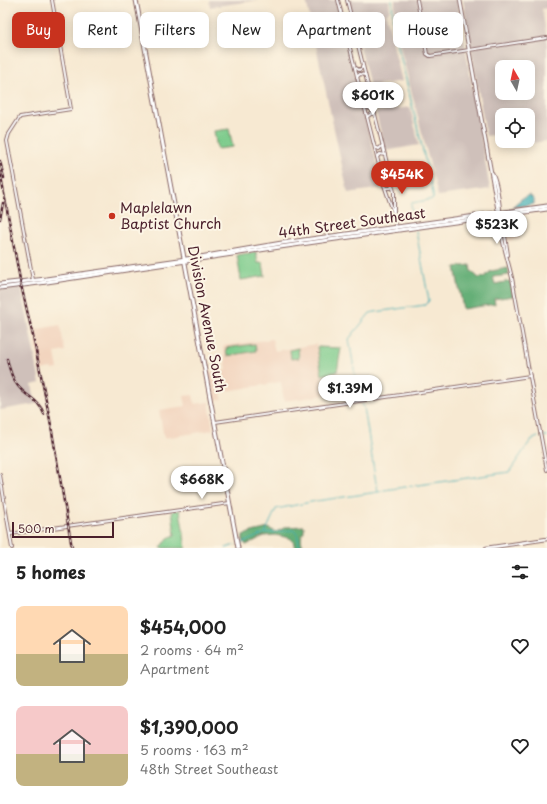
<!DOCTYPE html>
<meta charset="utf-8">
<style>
body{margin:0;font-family:"Playpen Sans",sans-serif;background:#f2f2f2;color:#222;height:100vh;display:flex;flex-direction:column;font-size:15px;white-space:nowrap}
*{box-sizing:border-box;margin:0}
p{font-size:13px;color:#767676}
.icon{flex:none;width:22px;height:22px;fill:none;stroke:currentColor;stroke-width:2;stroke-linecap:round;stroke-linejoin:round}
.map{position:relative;height:548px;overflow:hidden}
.details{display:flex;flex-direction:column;background:#fff;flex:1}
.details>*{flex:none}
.top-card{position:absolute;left:12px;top:12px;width:523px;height:36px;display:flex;gap:8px}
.needle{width:26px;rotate:351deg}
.controls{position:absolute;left:495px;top:60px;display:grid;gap:8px}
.controls a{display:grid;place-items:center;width:40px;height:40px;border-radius:8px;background:#fff;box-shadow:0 2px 10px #0003;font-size:20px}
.scale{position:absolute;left:12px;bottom:10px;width:102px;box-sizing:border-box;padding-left:4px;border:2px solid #4a1f2b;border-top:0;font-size:11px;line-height:14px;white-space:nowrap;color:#4a1f2b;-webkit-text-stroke:3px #fcf5e5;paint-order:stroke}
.price{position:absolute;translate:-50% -34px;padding:0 9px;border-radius:14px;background:#fff;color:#222;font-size:13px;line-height:26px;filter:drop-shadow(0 1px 2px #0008)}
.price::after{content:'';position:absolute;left:50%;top:24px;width:12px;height:9px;margin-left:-6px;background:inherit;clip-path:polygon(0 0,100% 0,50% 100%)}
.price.on{background:#c8321e;color:#fff}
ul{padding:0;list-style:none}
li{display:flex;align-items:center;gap:12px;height:100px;padding:0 16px}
li span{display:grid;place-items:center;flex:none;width:112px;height:80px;border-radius:8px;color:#555}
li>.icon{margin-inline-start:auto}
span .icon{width:48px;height:48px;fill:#fffc;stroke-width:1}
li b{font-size:17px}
h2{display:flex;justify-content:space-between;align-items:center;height:48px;padding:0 16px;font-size:17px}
.tag{padding:0 14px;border-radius:8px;background:#fff;box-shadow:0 2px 10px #0003;font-size:14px;line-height:36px}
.tag.on{background:#c8321e;color:#fff}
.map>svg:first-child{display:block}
</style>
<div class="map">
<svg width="547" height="548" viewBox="0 0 547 548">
<rect width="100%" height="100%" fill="#fcf5e5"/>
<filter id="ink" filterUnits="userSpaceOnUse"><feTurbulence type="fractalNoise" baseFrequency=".025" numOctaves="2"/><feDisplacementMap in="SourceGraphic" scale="8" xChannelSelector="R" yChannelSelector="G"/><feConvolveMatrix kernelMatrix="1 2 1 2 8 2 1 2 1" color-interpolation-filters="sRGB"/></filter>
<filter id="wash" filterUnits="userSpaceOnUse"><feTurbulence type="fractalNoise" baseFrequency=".012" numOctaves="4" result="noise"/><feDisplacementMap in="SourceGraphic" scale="16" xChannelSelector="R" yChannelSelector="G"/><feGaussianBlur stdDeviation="0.9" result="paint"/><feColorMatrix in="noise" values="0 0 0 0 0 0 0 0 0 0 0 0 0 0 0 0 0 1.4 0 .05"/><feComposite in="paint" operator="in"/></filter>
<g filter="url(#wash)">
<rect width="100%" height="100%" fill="#f7e9d2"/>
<!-- built -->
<g fill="#f2d4be">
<path d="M515,215L520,239L508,241L504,218L505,216Z"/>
<path d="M60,325L65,351L55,353L58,369L52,370L51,368L41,370L33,330Z"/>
<path d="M272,339L275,351L316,344L325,395L284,401L281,382L221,392L222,399L215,401L213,399L208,373L227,370L223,346Z"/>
<path d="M193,395L195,404L209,402L213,430L164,438L159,410L186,406L184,396Z"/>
</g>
<!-- industrial -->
<g fill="#cfc0ba" fill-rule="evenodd">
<path d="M209,0H259L210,7Z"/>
<path d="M306,0H336L383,188L348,193Z"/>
<path d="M348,0H389L390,9L386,15L402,81L370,86Z"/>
<path d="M395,0H457L490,189L438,196L394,23Z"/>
<path d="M463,0H547V8L542,9L547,39V141L533,143L529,139L528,115H502V134L486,136ZM502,67H528V93H502Z"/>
<path d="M410,107L419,145L385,151L376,112Z"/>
<path d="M21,286L40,383L32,385L36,404L0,410V289Z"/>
</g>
<!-- green -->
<g fill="#7ccb8b" stroke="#63755b">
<path d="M229,129L233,147L217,149L214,131Z"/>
<path d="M256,252L258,263H263L265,276L241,280L237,255Z"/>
<path d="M255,344L256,351L227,356L226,348Z"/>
<path d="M317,347L341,348L337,372L322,375Z"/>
<path d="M298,348L299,358L291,359L290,350Z"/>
<path d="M180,510L186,548H161L168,538L175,535L172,511Z"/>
</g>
<!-- forest -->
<g fill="#65af77" stroke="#586751">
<path d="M470,265L471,271L479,278L484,277L491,271L508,268L509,275L493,277L495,284L510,281L513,296L494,299L495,304L463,309L455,267Z"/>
<path d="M304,526V532C299,538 302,542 303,548H295L293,541L290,538L275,535L264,536L246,545L243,540V536C251,531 259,531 268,528L276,532L286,527Z"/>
</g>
<!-- water -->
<path fill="#39abb2" stroke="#42656e" d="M529,195L534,199V204L530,205L513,207V206L521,199Z"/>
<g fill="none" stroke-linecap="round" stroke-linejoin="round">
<!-- stream -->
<g stroke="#39abb2" stroke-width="1">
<path d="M392,0L393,25L433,193V199L412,203L411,205L414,220"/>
<path d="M359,398L349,339L370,313L375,312L425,305L429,301L416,231"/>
<path d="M362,404L364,407L376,483"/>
<path d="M544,436H547"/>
<path d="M377,485L378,492"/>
<path d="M384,490L509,472L531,440L538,437"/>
<path d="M266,533L293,530L297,534L300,548"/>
<path d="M240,544L265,533L276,509L316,501L378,492L382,491"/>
<path d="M226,548L235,545"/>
</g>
</g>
</g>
<g filter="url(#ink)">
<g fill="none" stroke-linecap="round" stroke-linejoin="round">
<!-- tertiary casing -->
<g stroke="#876665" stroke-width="4">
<g id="tertiary">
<path d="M338,0L384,185L394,214"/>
<path d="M347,0L394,192V215L396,228"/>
<path d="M417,0L427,54L430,56L547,38"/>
<path d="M346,28L347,30L351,29L352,26"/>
<path d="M348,37L351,34L355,36"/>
<path d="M356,68L359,70L362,68V66"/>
<path d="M357,77L360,74L365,75"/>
<path d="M366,108L371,109L373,105"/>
<path d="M367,117L371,114H375"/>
<path d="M375,147L379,149L382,146"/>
<path d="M377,157L380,154L385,155"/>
<path d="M386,188H391L392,185"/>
<path d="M500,218C498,231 509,263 512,278C524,341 535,406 547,470"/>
<path d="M501,218L503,223L508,255"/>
<path d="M33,280L7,141L9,134L20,117L71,109L52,0"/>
<path d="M215,422L530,376"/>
<path d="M0,475L12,548"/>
<path d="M10,534L230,503"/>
</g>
</g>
<!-- secondary casing -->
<g stroke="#876665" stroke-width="4.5">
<g id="secondary">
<path d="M460,0L498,211L499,213"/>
<path d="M492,173C497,181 499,201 500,211L499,213"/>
<path d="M486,548L547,539"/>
</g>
</g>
<!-- primary casing -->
<g stroke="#876665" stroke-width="5">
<g id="primary">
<path d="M136,0L238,548"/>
<path d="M0,284L46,279L200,257L282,243L547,206"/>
<path d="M0,288L47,282L273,248L547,209"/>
</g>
</g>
<!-- tertiary -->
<use href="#tertiary" stroke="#fff" stroke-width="2"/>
<!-- secondary -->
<use href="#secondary" stroke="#fff" stroke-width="2.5"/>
<!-- primary -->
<use href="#primary" stroke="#fff" stroke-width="3"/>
<!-- rail casing -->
<g stroke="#4a1f2b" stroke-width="2.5">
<g id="rail">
<path d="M0,161L4,178"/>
<path d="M0,172L21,285L33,336L50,420L72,548"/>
<path d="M0,219L3,203"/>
<path d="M7,359C9,368 12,379 18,386C27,398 38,398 44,414"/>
</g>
</g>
<!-- rail -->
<use href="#rail" stroke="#fcf5e5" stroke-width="1" stroke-dasharray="3" stroke-linecap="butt"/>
</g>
</g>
<!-- markers -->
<circle fill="#c8321e" stroke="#fcf5e5" stroke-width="1.5" cx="112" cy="216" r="4"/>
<g text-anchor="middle" stroke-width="4" stroke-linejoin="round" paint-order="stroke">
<!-- poi labels -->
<g font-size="14" fill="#4a1f2b" stroke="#fcf5e5" text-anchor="start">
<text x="120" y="213">Maplelawn<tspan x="120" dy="16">Baptist Church</tspan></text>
</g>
<!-- street labels -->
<g font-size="14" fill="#4a1f2b" stroke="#fcf5e5">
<text transform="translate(352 223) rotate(-8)" y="5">44th Street Southeast</text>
<text transform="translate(207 319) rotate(79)" y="5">Division Avenue South</text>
</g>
</g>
</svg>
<div class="controls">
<a><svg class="needle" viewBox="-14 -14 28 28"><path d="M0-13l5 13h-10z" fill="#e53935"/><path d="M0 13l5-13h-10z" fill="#767676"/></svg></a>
<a><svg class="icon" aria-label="locate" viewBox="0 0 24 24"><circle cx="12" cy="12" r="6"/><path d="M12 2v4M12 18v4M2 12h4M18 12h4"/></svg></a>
</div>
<div class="scale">500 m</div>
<b class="price" style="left:373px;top:116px">$601K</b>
<b class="price on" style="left:402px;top:195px">$454K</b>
<b class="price" style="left:497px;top:245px">$523K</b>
<b class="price" style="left:350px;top:409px">$1.39M</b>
<b class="price" style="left:202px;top:500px">$668K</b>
<div class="top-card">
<a class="tag on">Buy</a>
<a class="tag">Rent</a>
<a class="tag">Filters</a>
<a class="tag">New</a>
<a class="tag">Apartment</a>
<a class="tag">House</a>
</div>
</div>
<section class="details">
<h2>5 homes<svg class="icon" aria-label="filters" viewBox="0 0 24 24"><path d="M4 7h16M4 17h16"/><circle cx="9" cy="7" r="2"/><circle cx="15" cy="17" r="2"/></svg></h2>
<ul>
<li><span style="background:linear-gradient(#ffd9b3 60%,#c2b280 0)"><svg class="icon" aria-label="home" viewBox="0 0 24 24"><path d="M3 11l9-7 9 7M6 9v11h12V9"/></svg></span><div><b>$454,000</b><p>2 rooms · 64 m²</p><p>Apartment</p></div><svg class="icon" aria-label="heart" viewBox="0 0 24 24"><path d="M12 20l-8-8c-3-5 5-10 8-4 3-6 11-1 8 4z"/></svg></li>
<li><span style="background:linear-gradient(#f6c9c9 60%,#c2b280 0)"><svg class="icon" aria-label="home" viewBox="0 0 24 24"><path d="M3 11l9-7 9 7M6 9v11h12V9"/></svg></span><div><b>$1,390,000</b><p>5 rooms · 163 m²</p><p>48th Street Southeast</p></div><svg class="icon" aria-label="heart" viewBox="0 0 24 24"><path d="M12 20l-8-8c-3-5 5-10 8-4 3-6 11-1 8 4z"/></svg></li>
</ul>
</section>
